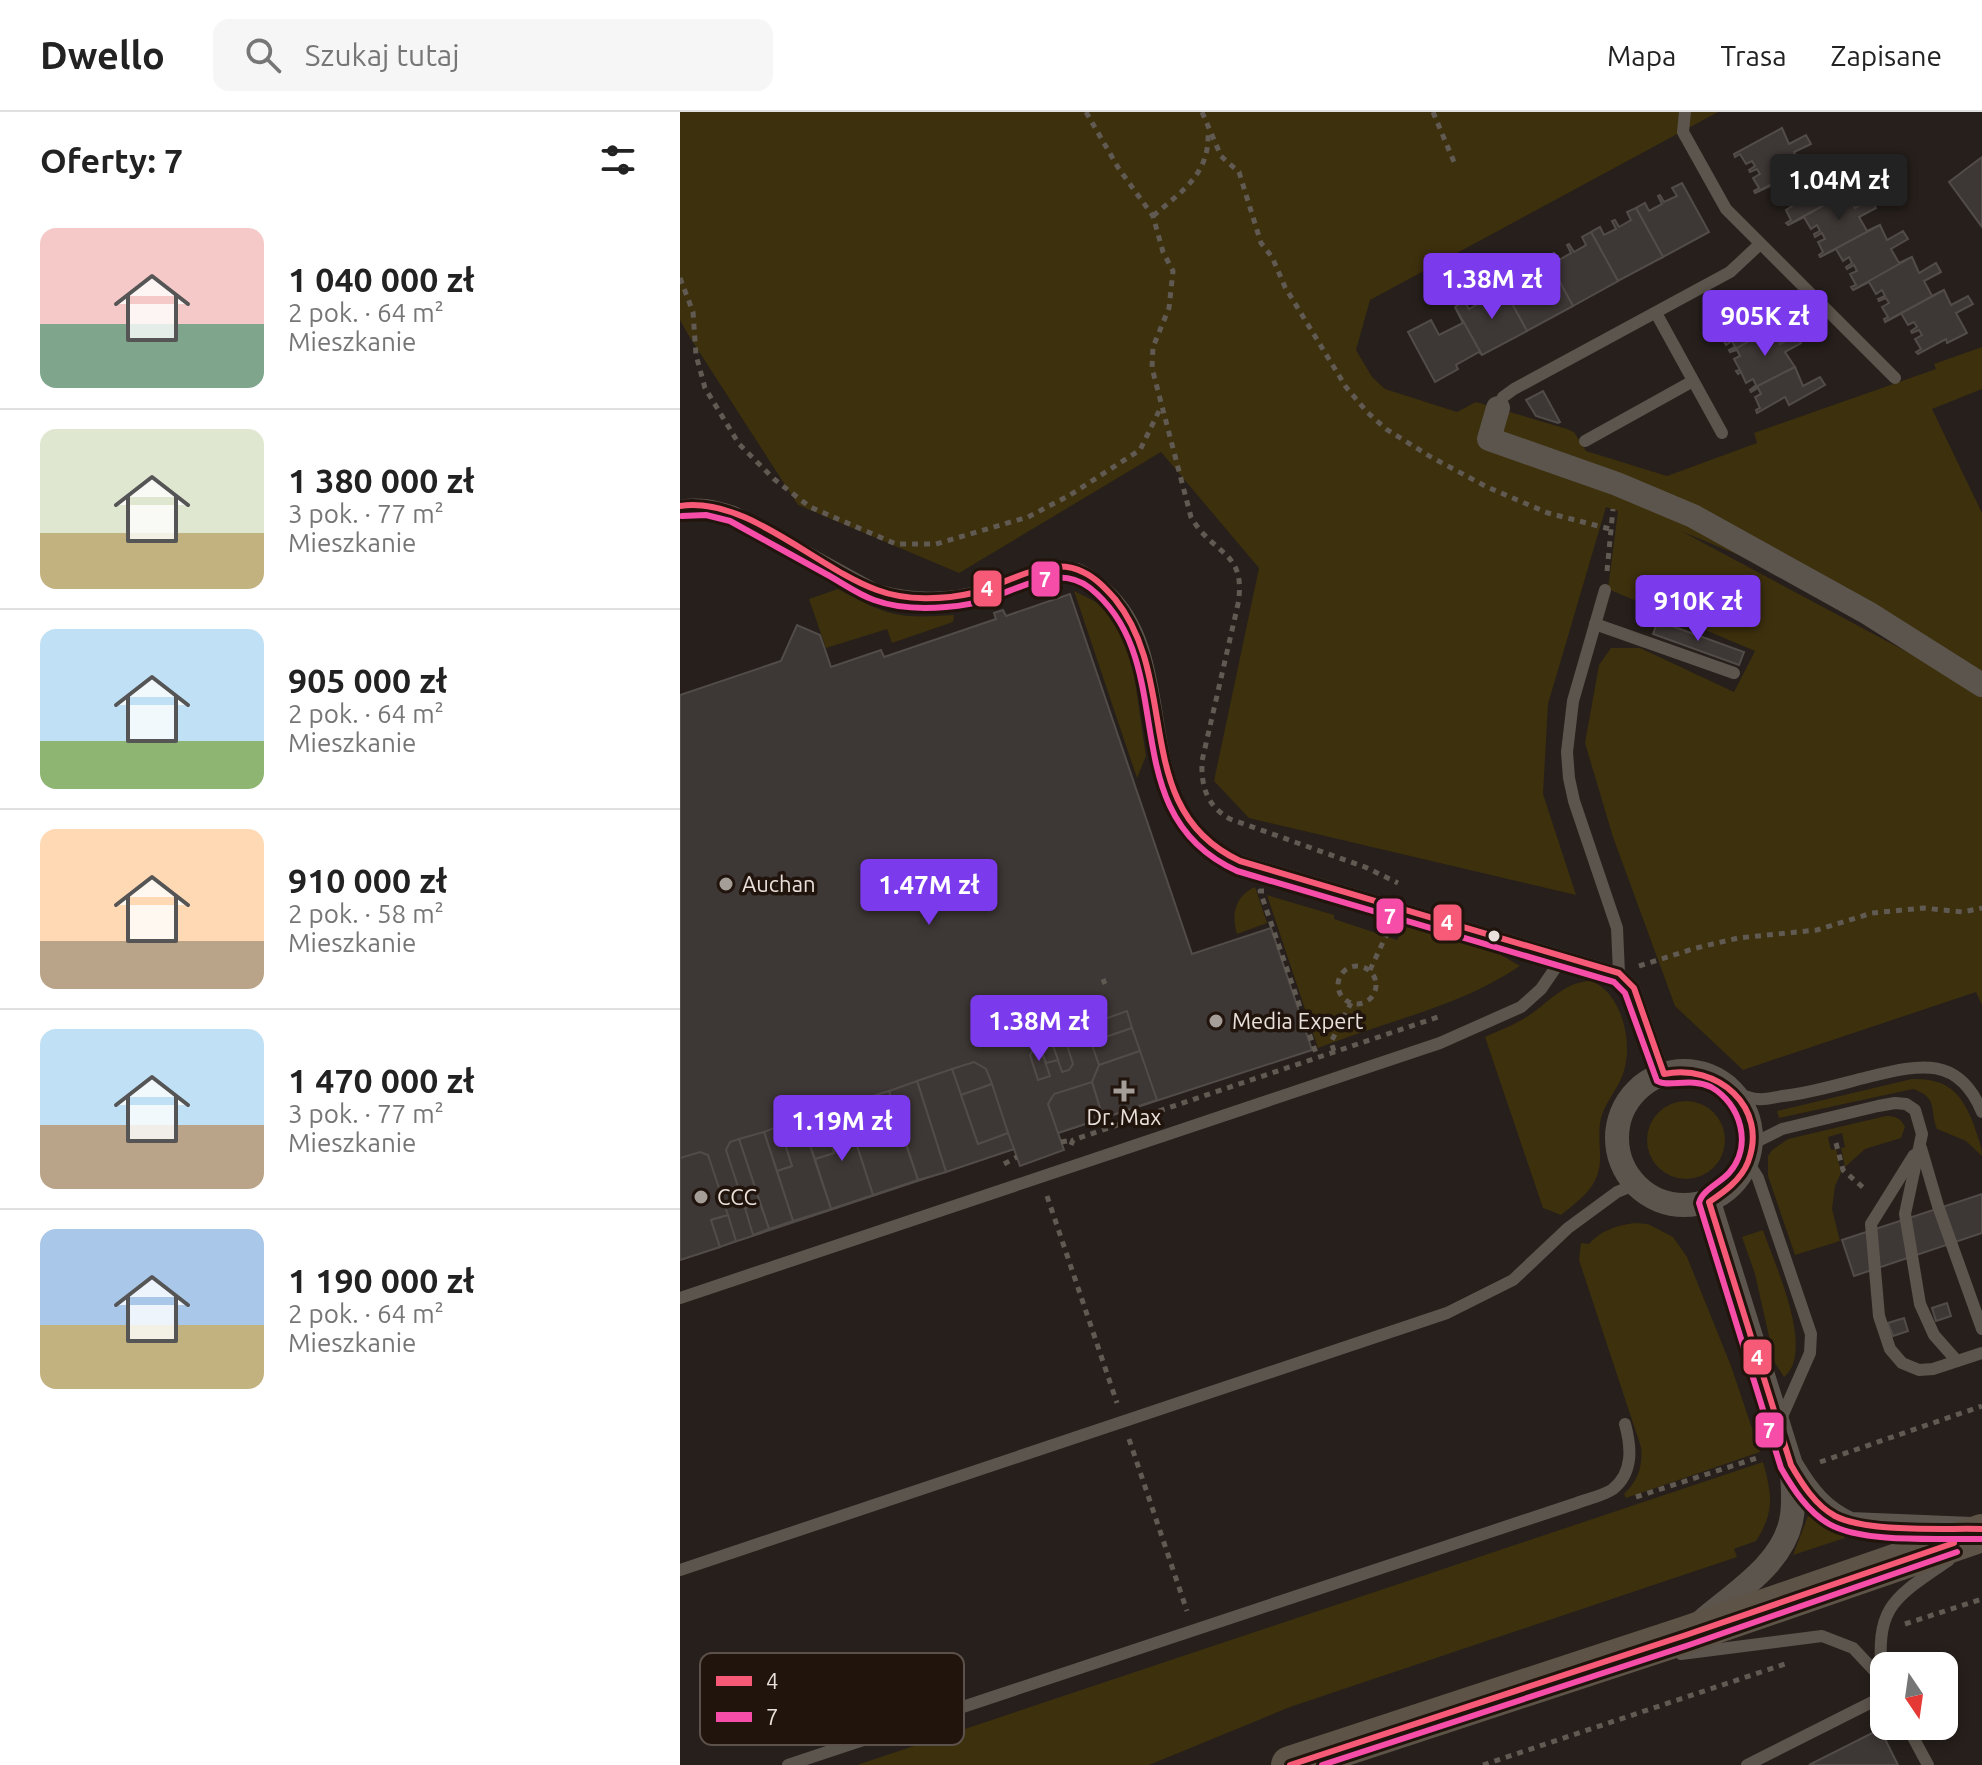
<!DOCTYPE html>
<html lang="pl">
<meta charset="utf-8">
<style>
body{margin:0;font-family:Ubuntu,sans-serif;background:#f6f6f6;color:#222;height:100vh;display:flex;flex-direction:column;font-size:30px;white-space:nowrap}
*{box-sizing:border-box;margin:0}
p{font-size:26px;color:#767676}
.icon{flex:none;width:44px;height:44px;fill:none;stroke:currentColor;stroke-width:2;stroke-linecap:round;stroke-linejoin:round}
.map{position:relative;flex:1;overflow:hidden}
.details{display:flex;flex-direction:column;background:#fff;width:680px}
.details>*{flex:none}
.needle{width:52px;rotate:167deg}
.fabs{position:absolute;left:1190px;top:1540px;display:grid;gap:16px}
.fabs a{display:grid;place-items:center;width:88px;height:88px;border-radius:16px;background:#fff;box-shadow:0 4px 12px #0003;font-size:40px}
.price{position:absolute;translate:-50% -68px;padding:0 18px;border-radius:8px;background:#7c3aed;color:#fff;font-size:26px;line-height:52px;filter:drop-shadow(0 2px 4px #0008)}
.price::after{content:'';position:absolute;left:50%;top:48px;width:24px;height:18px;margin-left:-12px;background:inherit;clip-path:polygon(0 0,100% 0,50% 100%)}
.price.current{background:#222;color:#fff}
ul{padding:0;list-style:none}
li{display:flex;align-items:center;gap:24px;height:200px;padding:0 40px}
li+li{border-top:2px solid #e0e0e0}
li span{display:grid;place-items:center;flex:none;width:224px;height:160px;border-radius:16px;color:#555}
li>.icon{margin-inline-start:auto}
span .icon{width:96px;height:96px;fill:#fffc;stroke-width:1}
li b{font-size:34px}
h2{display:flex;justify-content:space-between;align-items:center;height:96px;padding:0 40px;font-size:34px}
header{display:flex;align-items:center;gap:48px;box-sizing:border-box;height:112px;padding:0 40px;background:#fff;border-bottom:2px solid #e0e0e0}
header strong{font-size:38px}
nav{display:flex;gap:44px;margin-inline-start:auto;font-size:28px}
.search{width:560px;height:72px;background:#f6f6f6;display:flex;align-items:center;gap:20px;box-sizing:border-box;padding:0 28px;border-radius:16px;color:#767676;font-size:30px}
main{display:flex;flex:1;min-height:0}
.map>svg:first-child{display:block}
</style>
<header>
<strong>Dwello</strong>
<div class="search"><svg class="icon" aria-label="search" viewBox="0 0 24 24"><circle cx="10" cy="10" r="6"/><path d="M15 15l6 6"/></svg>Szukaj tutaj</div>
<nav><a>Mapa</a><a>Trasa</a><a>Zapisane</a></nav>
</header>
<main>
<section class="details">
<h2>Oferty: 7<svg class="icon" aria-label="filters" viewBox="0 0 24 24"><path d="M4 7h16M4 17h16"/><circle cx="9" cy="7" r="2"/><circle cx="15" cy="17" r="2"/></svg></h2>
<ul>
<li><span style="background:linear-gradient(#f6c9c9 60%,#7fa58c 0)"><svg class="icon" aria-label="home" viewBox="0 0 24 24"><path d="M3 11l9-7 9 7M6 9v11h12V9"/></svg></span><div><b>1 040 000 zł</b><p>2 pok. · 64 m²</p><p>Mieszkanie</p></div></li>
<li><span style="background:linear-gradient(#dfe7d0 65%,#c2b280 0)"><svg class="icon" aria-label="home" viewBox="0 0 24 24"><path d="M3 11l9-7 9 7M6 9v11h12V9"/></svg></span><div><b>1 380 000 zł</b><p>3 pok. · 77 m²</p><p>Mieszkanie</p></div></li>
<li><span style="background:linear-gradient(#bfe0f5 70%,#8fb573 0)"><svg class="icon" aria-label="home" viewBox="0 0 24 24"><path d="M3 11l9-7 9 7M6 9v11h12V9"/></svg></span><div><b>905 000 zł</b><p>2 pok. · 64 m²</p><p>Mieszkanie</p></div></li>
<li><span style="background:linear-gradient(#ffd9b3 70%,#b9a48a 0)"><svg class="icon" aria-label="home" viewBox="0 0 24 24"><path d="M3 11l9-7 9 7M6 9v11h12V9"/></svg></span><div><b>910 000 zł</b><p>2 pok. · 58 m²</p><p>Mieszkanie</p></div></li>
<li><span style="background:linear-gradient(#bfe0f5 60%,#b9a48a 0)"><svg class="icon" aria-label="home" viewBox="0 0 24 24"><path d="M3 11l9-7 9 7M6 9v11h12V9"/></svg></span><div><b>1 470 000 zł</b><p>3 pok. · 77 m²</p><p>Mieszkanie</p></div></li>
<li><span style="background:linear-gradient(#a9c7e8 60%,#c2b280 0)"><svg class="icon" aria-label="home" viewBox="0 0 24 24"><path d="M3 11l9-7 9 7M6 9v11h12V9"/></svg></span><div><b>1 190 000 zł</b><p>2 pok. · 64 m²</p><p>Mieszkanie</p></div></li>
</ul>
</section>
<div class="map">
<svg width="1302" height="1653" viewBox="0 0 1302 1653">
<rect width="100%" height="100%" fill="#261f1b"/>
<!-- green -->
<g fill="#3d300d">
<path d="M0,0H1038L690,188L676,238L692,265L705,277L777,300L796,290L887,317L894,320L906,339L987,364L1077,331L1074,321L1256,257L1254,252L1302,235V277L1252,297L1302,401V575L1168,489L1001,419L1302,580V893L1296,880L1063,958L995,894L933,725L905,631L919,553L931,536H960L1054,580L1075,539L928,477L938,399L926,395L868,592L863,682L896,783L569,706L534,669L579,456L481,340L279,461L118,393L9,224L0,208Z"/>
<path d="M158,477C208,504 217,507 274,503L273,510L212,531L207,517L146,536L129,487Z"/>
<path d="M394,479L416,490L434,508L451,542L466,644L457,666Z"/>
<path d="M575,775L587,811L557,822C551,802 555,784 575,775Z"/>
<path d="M587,783L654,803V807L717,828L726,814L821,843L840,854C779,895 706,909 638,936Z"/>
<path d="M911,869C941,880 952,927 945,955C941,974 926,988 921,1006C918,1019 920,1031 920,1044C921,1073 902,1086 881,1103L863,1096L805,925C821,918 837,912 851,902C870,889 886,869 911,869Z"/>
<path d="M1232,967C1269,966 1282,982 1294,1013C1297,1024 1302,1033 1302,1044L1286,1029L1257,1017C1249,997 1259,986 1233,977L1099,1006L1097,999Z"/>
<circle cx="1006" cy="1028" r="39"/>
<path d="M1206,1004C1215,1004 1221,1006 1225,1015L1221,1026L1185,1037L1165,1055L1161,1036L1165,1035L1162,1021L1148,1025L1151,1038L1156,1037L1161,1061L1155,1074L1152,1097L1160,1129L1115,1143L1088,1064V1044L1092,1038L1108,1027Z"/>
<path d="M954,1111L968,1112L993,1125L1007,1145L1051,1254L1080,1340L946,1386L944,1382C958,1369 963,1354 961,1335L899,1148L901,1131L909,1132C921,1118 936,1114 954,1111Z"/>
<path d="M1083,1118C1094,1151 1136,1239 1104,1265L1095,1251L1075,1162L1062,1125Z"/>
<path d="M1083,1350C1092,1383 1095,1399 1076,1429L1054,1437L1057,1445L610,1595L469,1653H177Z"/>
<path d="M1128,1404L1164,1423L1165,1426L1113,1443Z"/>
</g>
<!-- building -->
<g fill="#3d3735" stroke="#524c49" stroke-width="2">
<path d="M1102,16L1109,32L1126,23L1131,32L1114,40L1122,55L1135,49L1075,81L1074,79L1079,76L1073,66L1080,62L1077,57L1070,60L1069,58L1075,54L1072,49L1066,52L1060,42L1055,45L1054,42Z"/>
<path d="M1302,45V115L1269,70Z"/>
<path d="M1135,49L1142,64L1159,55L1163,63L1146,72L1154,87L1168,80L1108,113L1106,111L1111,108L1106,98L1112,94L1109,89L1103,93L1101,90L1108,87L1105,81L1098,85L1092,73L1075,81Z"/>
<path d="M1002,71L1029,120L983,145L956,96L965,91L969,99L982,92L978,84L980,83L984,90L997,84L992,76Z"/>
<path d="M1168,80L1175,96L1191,87L1196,96L1179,105L1187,119L1200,113L1140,145L1139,143L1143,140L1138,130L1145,127L1142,121L1135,125L1134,122L1140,119L1137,113L1131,117L1124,105L1108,113Z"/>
<path d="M956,96L983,145L938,169L911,120L920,115L924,123L936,117L932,109L935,108L939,115L951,108L947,100Z"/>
<path d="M1200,113L1207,128L1223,119L1228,127L1211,137L1219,151L1232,145L1173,178L1171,175L1176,173L1170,162L1177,159L1174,153L1167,157L1166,155L1172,151L1169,145L1163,149L1156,137L1140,145Z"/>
<path d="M911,120L938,169L893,194L866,145L874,141L879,148L891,141L887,133L889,132L894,140L906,133L902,125Z"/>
<path d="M866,145L893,194L847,219L820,170L829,165L833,173L846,166L842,158L844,157L849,164L861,158L856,150Z"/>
<path d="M1232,145L1239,161L1256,151L1261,160L1244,169L1252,184L1264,178L1205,210L1204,207L1208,205L1202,195L1209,191L1206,186L1199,189L1198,187L1205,184L1202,178L1196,182L1189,170L1173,178Z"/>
<path d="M820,170L847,219L802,243L775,195L784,189L789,197L801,190L797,183L799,181L803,189L816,183L812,175Z"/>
<path d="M1264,178L1271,193L1288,184L1293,192L1276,201L1287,221L1267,231L1266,227L1238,242L1236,240L1241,237L1235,227L1242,223L1239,218L1232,221L1231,219L1237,215L1234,210L1228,213L1221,201L1205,210Z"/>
<path d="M1077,189L1093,216L1050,240L1049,238L1055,235L1052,229L1046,233L1040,222L1035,225L1034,222L1046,216L1042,208Z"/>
<path d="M775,195L802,243L799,240L776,253L778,257L755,270L728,220L751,208L759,223L783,211Z"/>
<path d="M1093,216L1100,232L1117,223L1121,231L1105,240L1115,255L1070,278L1076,273L1073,267L1066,271L1061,260L1058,262L1056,259L1060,258L1054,247L1060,244L1057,238L1050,240Z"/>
<path d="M1115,255L1123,274L1140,265L1145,273L1109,293L1105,285L1077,301L1076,298L1080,296L1075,285L1081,282L1078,276L1071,280L1070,278Z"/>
<path d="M863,279L880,310L878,311L856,304L846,288Z"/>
<path d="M390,482L512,842L591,816L632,938L378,1021L384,1038L340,1054L334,1037L0,1148V583L101,549L117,513L140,523L151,555L201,538L204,545L316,507L314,501L323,498L326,504Z"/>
<path d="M978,509L1064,540L1059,553L973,522Z"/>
<path d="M447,899L452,916L411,930L405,914Z"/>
<path d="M452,916L460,939L419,953L411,930Z"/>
<path d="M383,921L393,952L389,958L382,960L370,925Z"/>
<path d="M370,925L378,948L366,951L358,929Z"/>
<path d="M358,929L370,964L358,968L350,943Z"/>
<path d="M460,939L477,988L423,1006L412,970L419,953Z"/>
<path d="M294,950L306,957L312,972L281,983L272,957Z"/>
<path d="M272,957L298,1032L328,1021L334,1037L266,1060L237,969Z"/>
<path d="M237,969L266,1060L238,1068L209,979Z"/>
<path d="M412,970L423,1006L378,1021L368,992L374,982Z"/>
<path d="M312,972L328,1021L298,1032L281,983Z"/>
<path d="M209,979L221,1018L199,1025L186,986Z"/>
<path d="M186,986L199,1025L221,1018L238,1068L193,1083L164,994Z"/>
<path d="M164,994L193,1083L151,1097L135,1047L154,1041L141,1001Z"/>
<path d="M141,1001L154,1041L135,1047L121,1007Z"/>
<path d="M121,1007L151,1097L113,1109L97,1059L112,1054L99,1014Z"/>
<path d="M99,1014L112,1054L97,1059L84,1020Z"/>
<path d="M84,1020L113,1109L89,1117L59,1027Z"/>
<path d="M59,1027L80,1091L65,1096L46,1038L50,1030Z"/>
<path d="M20,1040L28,1043L48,1103L31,1108L40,1135L0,1148V1046Z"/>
<path d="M1302,1082V1121L1174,1164L1162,1128Z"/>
<path d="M80,1091L89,1117L73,1123L65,1096Z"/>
<path d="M48,1103L56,1129L40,1135L31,1108Z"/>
<path d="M1267,1191L1271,1204L1256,1209L1252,1196Z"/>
<path d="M1224,1206L1228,1219L1213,1224L1208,1211Z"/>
<path d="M1200,1617L1218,1653H1129Z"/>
</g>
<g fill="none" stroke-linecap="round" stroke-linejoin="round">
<!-- path -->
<g stroke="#605a53" stroke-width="5" stroke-dasharray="6 6" stroke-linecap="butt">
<path d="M406,0L439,57L473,104L483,140L493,159L489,196L473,235L472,256L511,405C533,444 567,438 558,492L522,649C521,675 527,694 550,707L685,755L718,771"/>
<path d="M522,0L541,44L559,60L581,131L592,145L605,175L666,275L687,300L706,317L751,345L807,375L868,401L930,417"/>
<path d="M753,0L774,50"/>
<path d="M473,104C502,79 530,62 528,20"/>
<path d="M0,166L13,200L16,243L25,276L59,332L94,367L130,395L216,432H256L348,405L390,383L460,338L479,299"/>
<path d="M927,459L933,397"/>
<path d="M584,779H580L637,944"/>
<circle cx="677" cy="873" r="19"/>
<path d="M959,854L1016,836L1058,826L1137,818L1192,801L1243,796L1283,800L1302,796"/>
<path d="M690,858L710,815"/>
<path d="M423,867L425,872"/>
<path d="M654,939L651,930L671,891"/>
<path d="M381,1030L392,1028"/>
<path d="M1156,1031L1163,1058L1187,1079"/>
<path d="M391,1033L393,1028L758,905"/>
<path d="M324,1052L337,1045"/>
<path d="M367,1084L437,1291"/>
<path d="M449,1327L507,1499"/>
<path d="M1140,1350L1302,1294"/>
<path d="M956,1385L1080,1345"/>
<path d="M1225,1512L1302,1487"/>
<path d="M803,1653L1105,1552"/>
</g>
<!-- lane -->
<g stroke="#5c554d" stroke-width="12">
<path d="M1005,0L1003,20L1046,97L1215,266"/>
<path d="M976,201L1042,321"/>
<path d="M818,296L823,285L834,277L1050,160L1080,132"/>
<path d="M905,329L1013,269"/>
<path d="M0,394C20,390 35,394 54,400L196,478C233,488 267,489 304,478C332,469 366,449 397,457C408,461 418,470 427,478C500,543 454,675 533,735C541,741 552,745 560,749L939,861L954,876L984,962"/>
<path d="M925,478L893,589L887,640L889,666L894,689L937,816L939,861"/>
<path d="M915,512L1054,561"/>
<path d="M1054,980C1062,983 1070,987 1078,987C1086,988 1095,985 1103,984C1131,981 1160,972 1188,965C1238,953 1278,942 1302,1000"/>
<path d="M1072,1032L1102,1017L1198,994L1215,991L1226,992L1235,998L1242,1022L1225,1102L1240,1192L1254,1223L1277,1249"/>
<path d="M1241,1036L1258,1094L1302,1217"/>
<path d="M1234,1043L1191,1112L1199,1204L1210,1237L1222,1251L1239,1258L1253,1257L1302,1241"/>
<path d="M1068,1050L1078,1066L1131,1222L1130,1241L1100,1309"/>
<path d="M0,1186L760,931L841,895L861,877L883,845"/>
<path d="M0,1458L767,1201L833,1168L888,1116L937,1080L954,1073"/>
<path d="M1001,1542L1142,1524L1173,1536L1204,1569"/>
<path d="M1202,1565C1195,1493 1214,1486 1269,1448"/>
<path d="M1227,1614L1248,1653"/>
<path d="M108,1653L897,1391C908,1387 925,1383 933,1377C954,1360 951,1334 945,1312"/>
<path d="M1067,1653L1204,1584"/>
</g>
<!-- street -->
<g stroke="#5c554d" stroke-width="24">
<path d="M818,296L809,327L937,372L1013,404L1188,501L1302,573"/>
<circle cx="1004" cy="1026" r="67"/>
<path d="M1113,1356C1128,1381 1143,1400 1170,1412L1292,1417"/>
<path d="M1021,1510C1053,1482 1102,1453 1111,1409C1115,1391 1113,1371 1111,1353L1029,1090"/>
</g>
<!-- primary -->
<path stroke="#5d5346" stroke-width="38" d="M610,1653L1006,1523L1302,1421"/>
<!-- bus-1 casing -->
<g stroke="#21140d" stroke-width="12">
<g id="bus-1">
<path d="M0,394C67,384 136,456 197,478C226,489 263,488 293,481C325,473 369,442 403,460C416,466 426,477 435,487C502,570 449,697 560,749L939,861L954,876L984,962C1037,951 1089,995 1068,1050C1061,1068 1044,1080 1029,1090L1111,1353C1122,1372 1135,1393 1155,1404C1188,1421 1264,1416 1302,1417"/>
<path d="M610,1653L1006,1523L1274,1431"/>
</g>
</g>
<!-- bus-2 casing -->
<g stroke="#21140d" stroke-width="12">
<g id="bus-2">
<path d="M2,404L26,403L50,409C82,427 114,444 146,462C161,470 177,482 194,488C216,496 243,497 266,495C280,494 294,492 307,487C340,477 378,451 410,476C504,551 429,701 557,759L934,870L945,881L977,969C989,976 1010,965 1031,975C1061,992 1073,1034 1049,1061C1040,1071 1022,1078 1019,1091L1101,1356C1113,1377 1128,1400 1149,1412C1184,1432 1261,1426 1302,1427"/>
<path d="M642,1653L1009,1533L1277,1440"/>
</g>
</g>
<!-- bus-1 -->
<use href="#bus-1" stroke="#f75a77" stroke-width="6"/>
<!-- bus-2 -->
<use href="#bus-2" stroke="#f54da8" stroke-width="6"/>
</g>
<!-- markers -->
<g fill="#a59d98" stroke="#21140d" stroke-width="3">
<circle cx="46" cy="772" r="8"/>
<circle cx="536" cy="909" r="8"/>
<path d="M440 967h8v8h8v8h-8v8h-8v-8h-8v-8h8z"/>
<circle cx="21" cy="1085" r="8"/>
</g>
<circle fill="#eae1dc" stroke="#21140d" stroke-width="3" cx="814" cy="824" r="7"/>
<g text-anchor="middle" stroke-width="7" stroke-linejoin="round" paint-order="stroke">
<!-- poi labels -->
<g font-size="22" fill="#eae1dc" stroke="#21140d" text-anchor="start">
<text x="62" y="780">Auchan</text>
<text x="552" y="917">Media Expert</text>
<text x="444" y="1013" text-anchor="middle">Dr. Max</text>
<text x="37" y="1093">CCC</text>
</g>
</g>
<!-- legend -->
<rect x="20" y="1541" width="264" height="92" rx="12" fill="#21140d" stroke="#5d524b" stroke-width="2"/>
<rect x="36" y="1564" width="36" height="10" fill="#f75a77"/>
<rect x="36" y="1600" width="36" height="10" fill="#f54da8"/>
<g font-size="22" fill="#eae1dc">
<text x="86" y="1577">4</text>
<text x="86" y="1613">7</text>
</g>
<g stroke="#21140d" stroke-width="3">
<rect x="350" y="448" width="31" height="38" rx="8" fill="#f54da8"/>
<rect x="292" y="457" width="31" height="39" rx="8" fill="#f75a77"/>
<rect x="695" y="785" width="30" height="38" rx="8" fill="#f54da8"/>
<rect x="752" y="791" width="31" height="39" rx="8" fill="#f75a77"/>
<rect x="1062" y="1226" width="31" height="38" rx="8" fill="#f75a77"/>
<rect x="1074" y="1299" width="31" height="38" rx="8" fill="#f54da8"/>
</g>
<g font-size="22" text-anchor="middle" font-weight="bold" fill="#fff">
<text x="365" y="475">7</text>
<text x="307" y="484">4</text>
<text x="710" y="812">7</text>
<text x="767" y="818">4</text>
<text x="1077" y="1253">4</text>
<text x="1089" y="1326">7</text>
</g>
</svg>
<div class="fabs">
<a><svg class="needle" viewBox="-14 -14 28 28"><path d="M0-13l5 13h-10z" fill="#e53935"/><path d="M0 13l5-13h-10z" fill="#767676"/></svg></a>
</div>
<b class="price current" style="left:1159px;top:110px">1.04M zł</b>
<b class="price" style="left:812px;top:209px">1.38M zł</b>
<b class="price" style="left:1085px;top:246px">905K zł</b>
<b class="price" style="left:1018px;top:531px">910K zł</b>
<b class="price" style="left:249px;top:815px">1.47M zł</b>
<b class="price" style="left:359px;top:951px">1.38M zł</b>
<b class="price" style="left:162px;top:1051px">1.19M zł</b>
</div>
</main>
